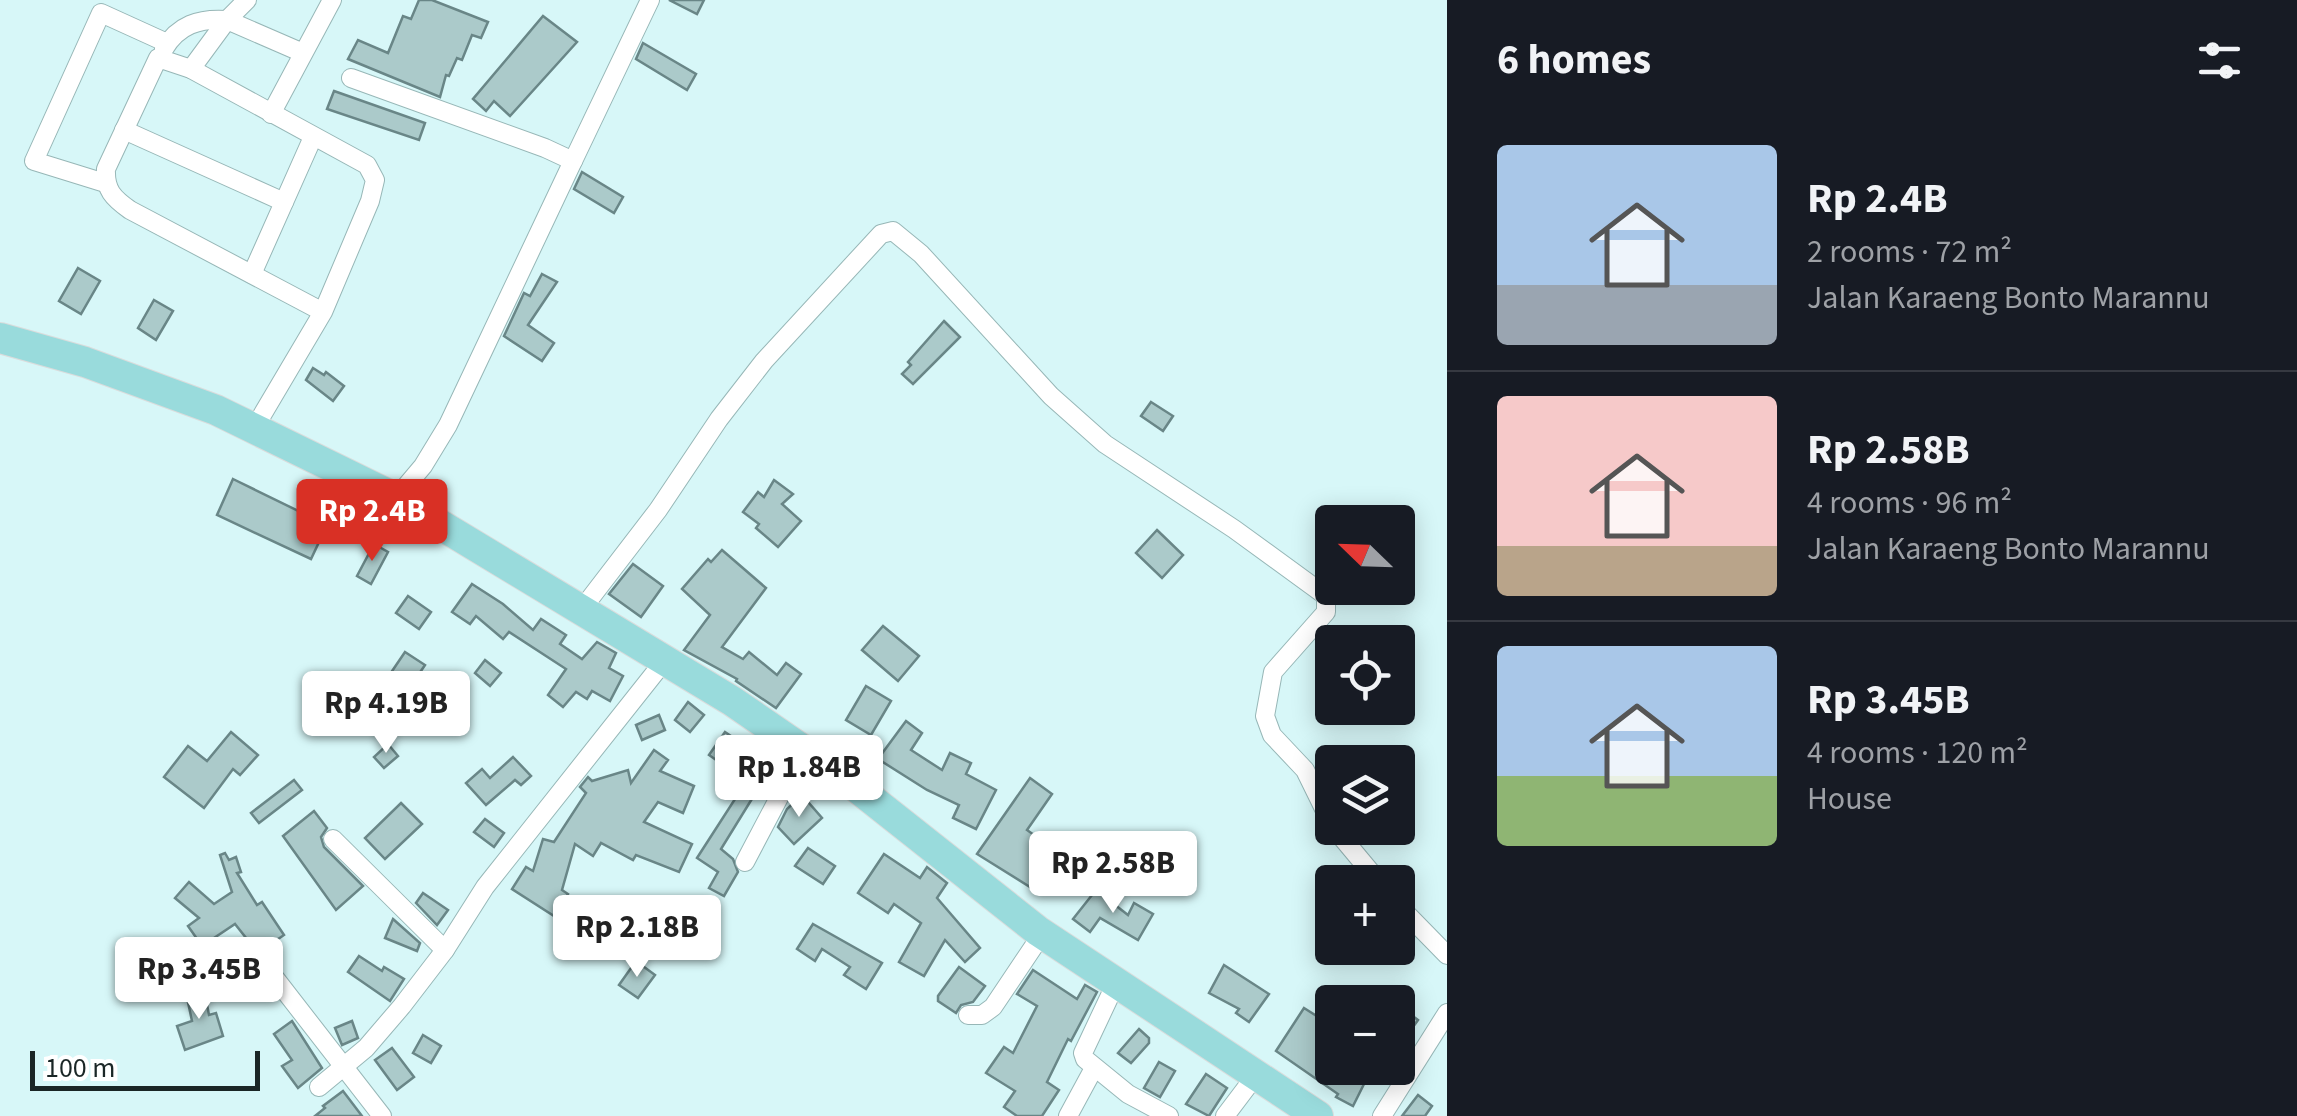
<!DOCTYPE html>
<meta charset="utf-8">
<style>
body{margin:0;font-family:"Source Sans 3",sans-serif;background:#20242c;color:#f1f3f6;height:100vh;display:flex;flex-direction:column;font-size:38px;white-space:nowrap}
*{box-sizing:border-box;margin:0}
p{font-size:32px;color:#9ea1a6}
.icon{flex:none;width:55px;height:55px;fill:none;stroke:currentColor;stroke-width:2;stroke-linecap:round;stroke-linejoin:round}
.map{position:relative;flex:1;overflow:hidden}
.details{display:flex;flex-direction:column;background:#171b24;width:850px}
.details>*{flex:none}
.needle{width:65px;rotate:293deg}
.buttons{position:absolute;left:1315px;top:505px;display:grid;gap:20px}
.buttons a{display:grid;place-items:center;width:100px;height:100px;border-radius:10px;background:#171b24;box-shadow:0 5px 25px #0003;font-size:50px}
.scale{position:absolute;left:30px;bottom:25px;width:230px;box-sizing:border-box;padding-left:10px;border:5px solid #1a2626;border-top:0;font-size:28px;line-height:35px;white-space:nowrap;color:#1a2626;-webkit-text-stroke:8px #fff;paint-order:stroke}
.price{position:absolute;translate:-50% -85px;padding:0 22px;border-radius:10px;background:#fff;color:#222;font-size:32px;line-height:65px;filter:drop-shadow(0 2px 5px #0008)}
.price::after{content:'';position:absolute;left:50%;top:60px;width:30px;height:22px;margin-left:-15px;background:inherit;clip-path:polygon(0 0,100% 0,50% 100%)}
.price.selected{background:#d93025;color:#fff}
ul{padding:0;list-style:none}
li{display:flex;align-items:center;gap:30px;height:250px;padding:0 50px}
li+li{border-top:2px solid #363941}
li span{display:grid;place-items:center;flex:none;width:280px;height:200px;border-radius:10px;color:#555}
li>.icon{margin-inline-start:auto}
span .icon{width:120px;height:120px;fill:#fffc;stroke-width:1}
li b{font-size:42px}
h2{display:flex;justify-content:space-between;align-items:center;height:120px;padding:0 50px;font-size:42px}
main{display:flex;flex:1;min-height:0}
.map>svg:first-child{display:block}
</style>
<main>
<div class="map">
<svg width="1447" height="1116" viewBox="0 0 1447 1116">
<rect width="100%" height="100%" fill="#d7f7f8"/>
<!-- building -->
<g fill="#abcaca" stroke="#698687" stroke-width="2.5">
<path d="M419,0H432L488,22L481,38L472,35L462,60L457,58L449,76L446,75L440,97L348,59L358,40L388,53L403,16L411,19Z"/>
<path d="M669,0H704L697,14Z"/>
<path d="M543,16L577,42L510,116L494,101L486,111L473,99Z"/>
<path d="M643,43L696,74L687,90L636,59Z"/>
<path d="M334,91L425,123L419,140L327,109Z"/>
<path d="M582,172L623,197L614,213L574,189Z"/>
<path d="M78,268L100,281L81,314L59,301Z"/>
<path d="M542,274L557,282L528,325L554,343L542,361L504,336L524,293L530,296Z"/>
<path d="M154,300L173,311L156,340L138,328Z"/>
<path d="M944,321L960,337L913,384L902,374L911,365L908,362Z"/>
<path d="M313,368L324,375L326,372L344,386L333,401L306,380Z"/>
<path d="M1151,402L1173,416L1163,431L1141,416Z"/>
<path d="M233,479L327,525L311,559L217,515Z"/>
<path d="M774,480L793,494L782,504L801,521L778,547L756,528L759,524L743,512L758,492L764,497Z"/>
<path d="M1157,530L1183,555L1162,578L1136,553Z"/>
<path d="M374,544L388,552L371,584L357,576Z"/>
<path d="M722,550L766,588L722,647L743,659L749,652L777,675L786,663L801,674L776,708L736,681L737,679L684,650L710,615L682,589L708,559L711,562Z"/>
<path d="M633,564L663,586L641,617L609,594Z"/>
<path d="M472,584L503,604L533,630L541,619L566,635L560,644L582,659L597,642L616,653L609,668L623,676L610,701L592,691L587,699L576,692L563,707L548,695L566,669L509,632L503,639L476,616L470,624L452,612Z"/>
<path d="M408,596L431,612L419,629L396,613Z"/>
<path d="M883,626L919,656L898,681L862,650Z"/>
<path d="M405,652L425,665L404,696L384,683Z"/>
<path d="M485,660L501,673L490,686L475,673Z"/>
<path d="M866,686L891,701L871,735L846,720Z"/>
<path d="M688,702L704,715L690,732L675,720Z"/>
<path d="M659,715L665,730L642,740L636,725Z"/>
<path d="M906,721L922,733L911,750L942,770L950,753L971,763L966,774L996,790L976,829L953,818L959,805L927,790L878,759Z"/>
<path d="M231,732L258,755L240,775L233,769L204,808L164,777L188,746L207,761Z"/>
<path d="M725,732L746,746L737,759L766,776L721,849L733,859L738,872L724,896L709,888L718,872L697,858L737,796L733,794L742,778L709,755Z"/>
<path d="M388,744L398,756L384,768L374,757Z"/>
<path d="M654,750L668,760L660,771L694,786L683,813L658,802L644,822L692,844L679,872L636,855L633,860L601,843L593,856L575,844L562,890L568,894L554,916L512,889L526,867L533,871L543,839L554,842L586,793L580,787L588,777L592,781L628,770L631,783Z"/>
<path d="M513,757L531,776L521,785L515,780L486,805L466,783L482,769L490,778Z"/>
<path d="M1030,778L1052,794L1027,830L1055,850L1030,887L977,854Z"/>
<path d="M294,780L302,790L259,823L251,813Z"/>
<path d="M802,795L822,818L794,844L778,827L787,809Z"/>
<path d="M401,803L422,824L385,859L365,838Z"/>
<path d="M314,811L327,828L321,837L324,847L363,886L336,910L283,836Z"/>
<path d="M485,819L504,833L494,847L474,832Z"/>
<path d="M808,848L835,866L823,884L795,866Z"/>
<path d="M225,853L229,860L236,857L241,872L237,873L257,905L262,902L284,935L258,953L235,924L202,946L188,926L199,918L175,898L189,882L214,904L232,892L220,855Z"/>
<path d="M884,854L920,878L927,867L947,883L937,898L980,948L965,962L945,940L924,976L899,962L921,923L894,904L888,913L858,893Z"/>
<path d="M1096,890L1128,915L1134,903L1153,914L1138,940L1100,918L1090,932L1073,919Z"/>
<path d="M423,893L448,910L437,925L416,903Z"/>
<path d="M393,919L420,943L417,951L385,938Z"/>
<path d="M813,924L882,963L866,989L844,975L850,967L822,949L815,961L797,949Z"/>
<path d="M359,956L382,971L384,967L404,979L390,1001L348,972Z"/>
<path d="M636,961L655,975L638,998L619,985Z"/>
<path d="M1224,965L1269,994L1249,1022L1236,1013L1239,1009L1209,993Z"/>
<path d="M959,967L985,986L973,1002L961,1005L956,1013L938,1001V996Z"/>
<path d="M1033,970L1077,999L1085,985L1097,992L1071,1041L1068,1039L1047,1082L1059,1090L1042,1116H1017L1004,1107L1015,1091L986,1073L1004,1047L1013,1053L1037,1006L1017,994Z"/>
<path d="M204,989L209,1015L216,1013L223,1036L185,1050L177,1026L192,1021L186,993Z"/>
<path d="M1398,1005L1418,1020L1398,1048Z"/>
<path d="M1304,1008L1323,1020L1321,1023L1332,1031V1068H1372L1353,1106L1336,1097L1338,1094L1276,1051Z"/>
<path d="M292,1021L322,1068L298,1088L282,1066L292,1060L274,1034Z"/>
<path d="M352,1021L358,1038L342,1045L335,1028Z"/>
<path d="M1139,1029L1149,1038V1043L1131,1063L1118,1053Z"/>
<path d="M423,1035L441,1046L431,1063L413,1053Z"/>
<path d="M392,1048L414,1077L397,1090L375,1060Z"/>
<path d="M1159,1062L1175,1071L1160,1097L1144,1088Z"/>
<path d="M1206,1074L1227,1088L1209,1116L1186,1104Z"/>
<path d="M343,1091L362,1116H315L325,1108L323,1106Z"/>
<path d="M1418,1095L1432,1106L1425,1116H1402Z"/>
</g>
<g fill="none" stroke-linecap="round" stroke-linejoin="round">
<!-- street casing -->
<g stroke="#97b7b7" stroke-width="20">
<g id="street">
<path d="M164,49C178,25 199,18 227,20L303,53"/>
<path d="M191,69L227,20L247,0"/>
<path d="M351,78L545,148L573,161L448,425L423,466L396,498"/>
<path d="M271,114L332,0"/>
<path d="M124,130L284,202"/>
<path d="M573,161L650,0"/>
<path d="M105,183L34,161L101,13L167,43"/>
<path d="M252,274L313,137"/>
<path d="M255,427L323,312L370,201L375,180L367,165L191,69L158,58L106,169C105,190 113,198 130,210L323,312"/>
<path d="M582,609L658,510L719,419L764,361L881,234L893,231L921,254L1051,396L1105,444L1234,529L1326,596V612L1273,672L1265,716L1272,735L1305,770L1332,825"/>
<path d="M1334,828L1379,882"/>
<path d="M333,839L445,950"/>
<path d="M745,862L804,750"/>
<path d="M1398,905L1447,955"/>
<path d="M271,973L382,1116"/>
<path d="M1115,985L1083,1053L1085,1059L1128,1094L1169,1116"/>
<path d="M968,1015H982L993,1007L1042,934"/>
<path d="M319,1087L366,1048L402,1006L445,950L485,887L665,660"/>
<path d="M1068,1116L1094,1068"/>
<path d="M1225,1116L1256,1075"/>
<path d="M1382,1116L1447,1013"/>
</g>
</g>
<!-- primary casing -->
<g stroke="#dadcdc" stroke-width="32">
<path id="primary" d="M0,338L85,362L216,410L396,498L732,701L851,783L1038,931L1318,1116"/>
</g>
<!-- street -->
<use href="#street" stroke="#fff" stroke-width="18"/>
<!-- primary -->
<use href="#primary" stroke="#99dbdc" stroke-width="30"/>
</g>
</svg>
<div class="buttons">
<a><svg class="needle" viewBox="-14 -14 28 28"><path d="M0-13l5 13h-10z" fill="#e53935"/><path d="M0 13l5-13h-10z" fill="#9ea1a6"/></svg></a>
<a><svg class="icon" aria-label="locate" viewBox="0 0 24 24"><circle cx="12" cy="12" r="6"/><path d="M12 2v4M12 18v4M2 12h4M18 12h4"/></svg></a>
<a><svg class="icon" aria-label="layers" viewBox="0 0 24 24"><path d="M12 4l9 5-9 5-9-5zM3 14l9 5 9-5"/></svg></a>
<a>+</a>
<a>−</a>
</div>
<div class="scale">100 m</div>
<b class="price selected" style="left:372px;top:564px">Rp 2.4B</b>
<b class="price" style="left:386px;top:756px">Rp 4.19B</b>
<b class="price" style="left:799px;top:820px">Rp 1.84B</b>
<b class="price" style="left:1113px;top:916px">Rp 2.58B</b>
<b class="price" style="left:637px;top:980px">Rp 2.18B</b>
<b class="price" style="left:199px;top:1022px">Rp 3.45B</b>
</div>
<section class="details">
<h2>6 homes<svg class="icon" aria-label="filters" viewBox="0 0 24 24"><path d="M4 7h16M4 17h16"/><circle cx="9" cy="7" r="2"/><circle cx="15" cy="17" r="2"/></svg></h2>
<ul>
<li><span style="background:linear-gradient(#a9c7e8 70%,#9aa5b1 0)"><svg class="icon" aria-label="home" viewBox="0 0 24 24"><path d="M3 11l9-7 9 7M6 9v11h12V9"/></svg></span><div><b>Rp 2.4B</b><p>2 rooms · 72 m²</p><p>Jalan Karaeng Bonto Marannu</p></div></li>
<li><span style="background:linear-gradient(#f6c9c9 75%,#b9a48a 0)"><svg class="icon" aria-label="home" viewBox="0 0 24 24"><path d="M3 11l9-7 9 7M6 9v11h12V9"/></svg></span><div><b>Rp 2.58B</b><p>4 rooms · 96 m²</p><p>Jalan Karaeng Bonto Marannu</p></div></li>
<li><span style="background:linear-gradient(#a9c7e8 65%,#8fb573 0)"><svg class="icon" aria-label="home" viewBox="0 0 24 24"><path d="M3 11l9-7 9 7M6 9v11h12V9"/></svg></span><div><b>Rp 3.45B</b><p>4 rooms · 120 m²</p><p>House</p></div></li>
</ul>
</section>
</main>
